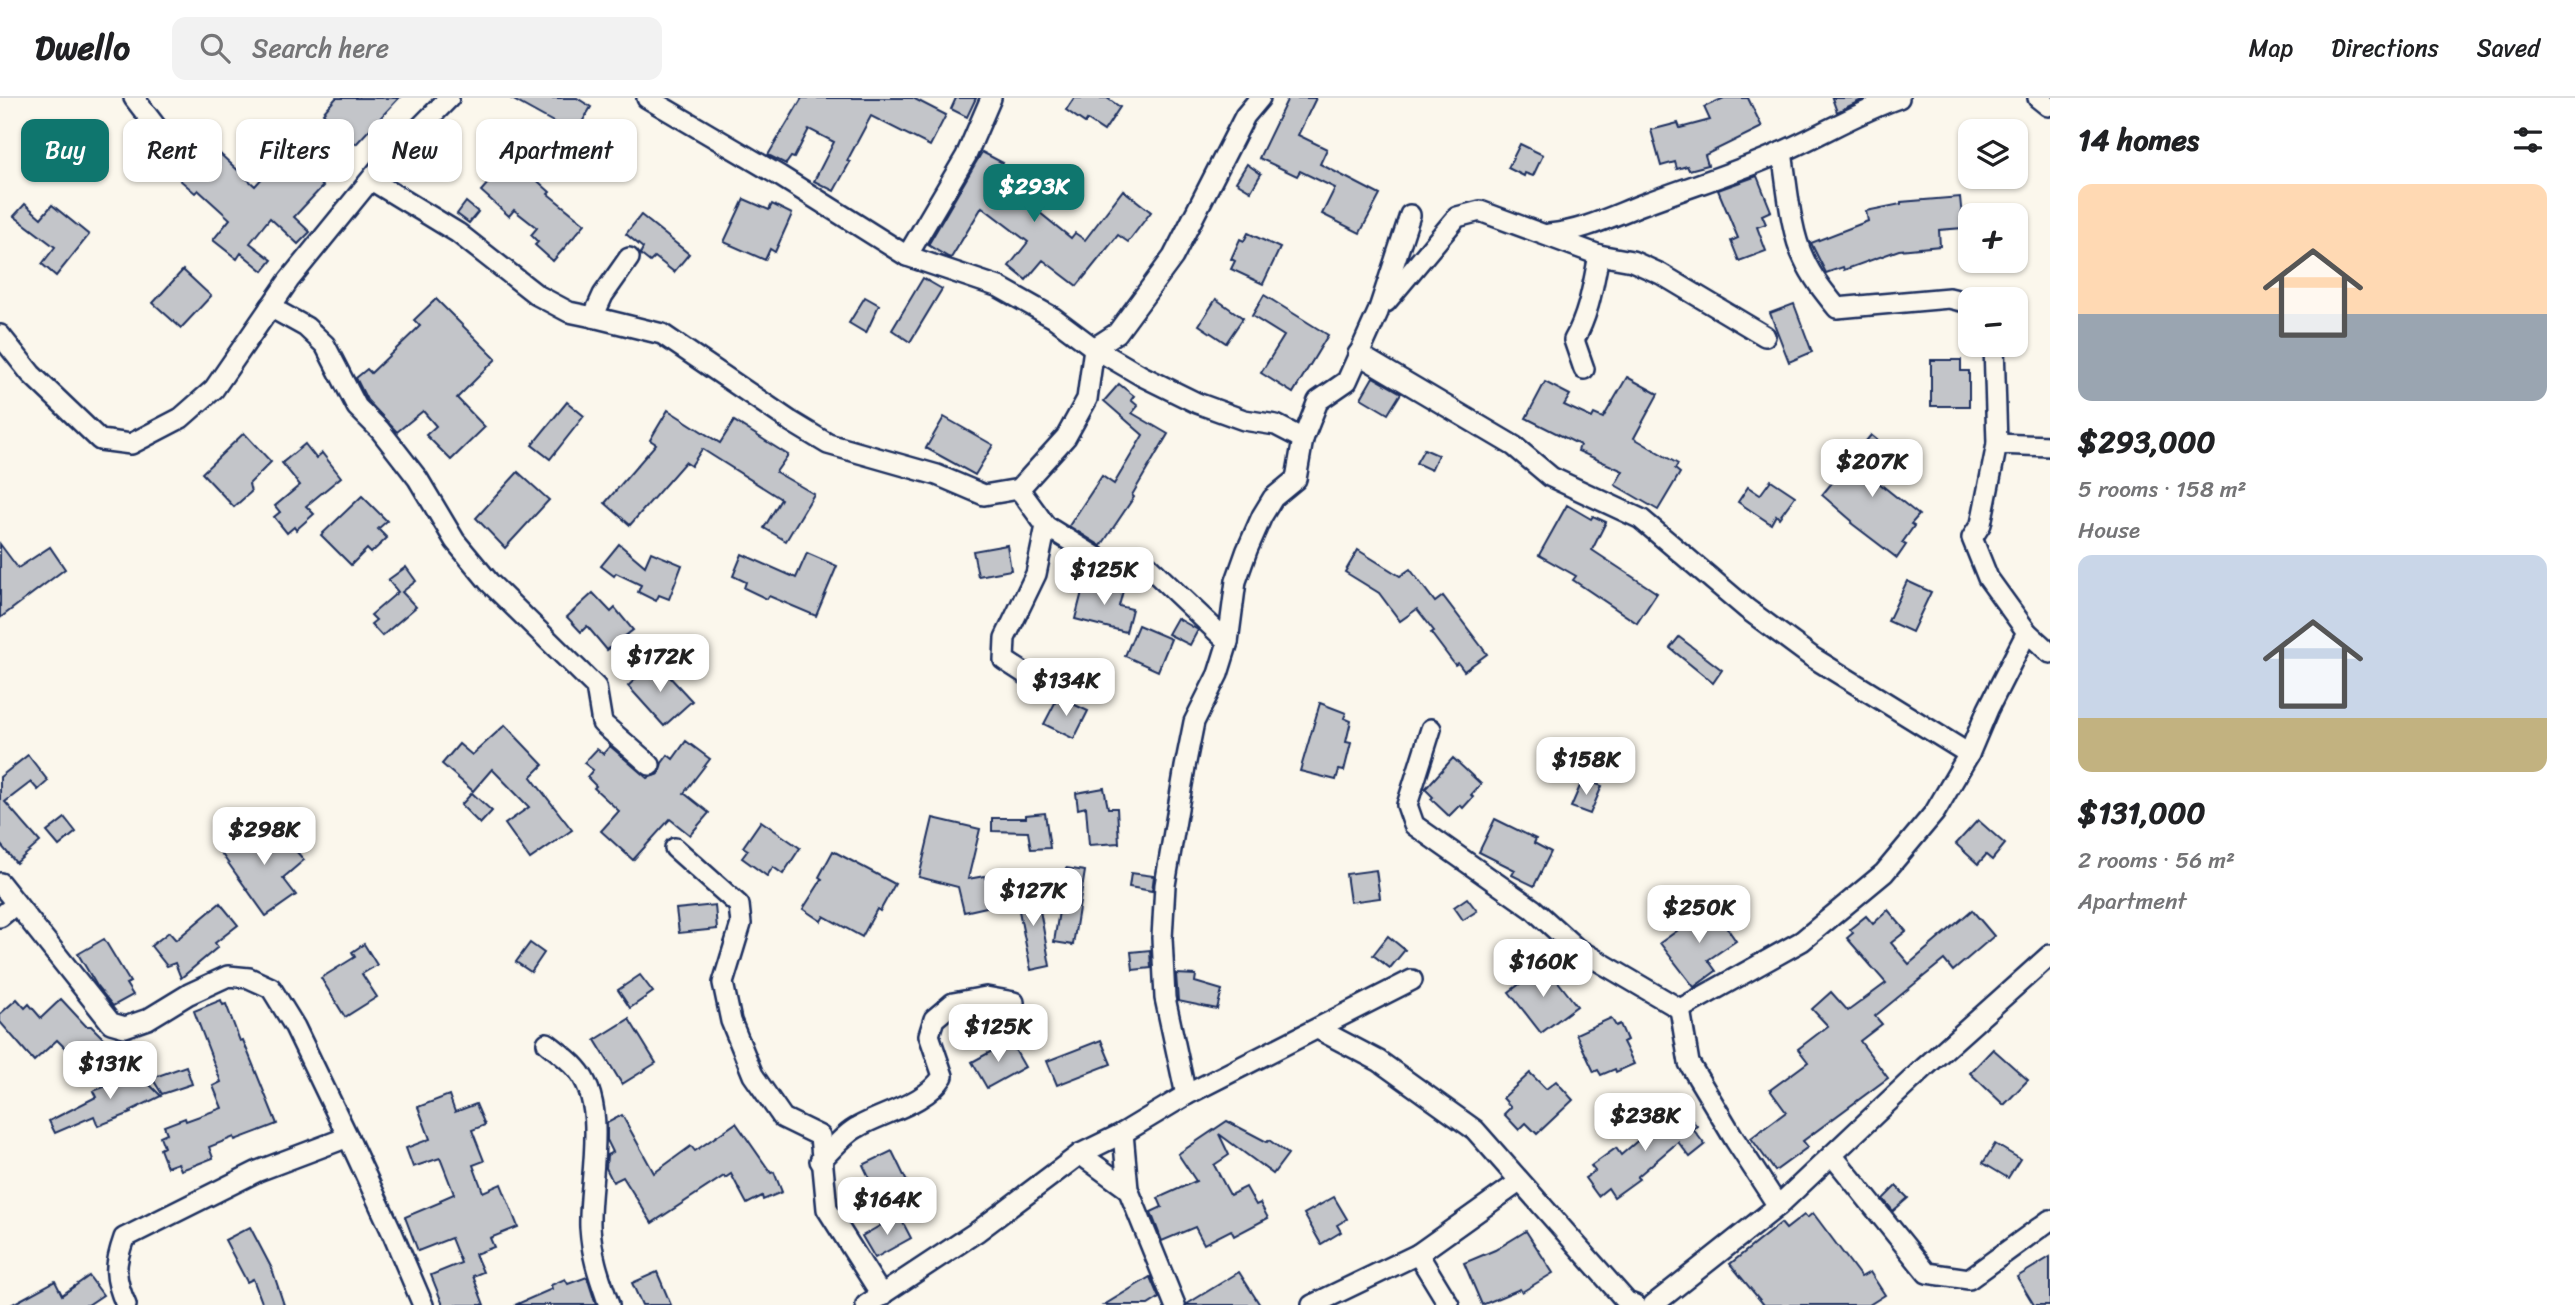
<!DOCTYPE html>
<meta charset="utf-8">
<style>
body{margin:0;font-family:Sriracha,sans-serif;background:#f2f2f2;color:#202124;height:100vh;display:flex;flex-direction:column;font-size:26px;white-space:nowrap}
*{box-sizing:border-box;margin:0}
p{font-size:23px;color:#757577}
.icon{flex:none;width:38px;height:38px;fill:none;stroke:currentColor;stroke-width:2;stroke-linecap:round;stroke-linejoin:round}
.map{position:relative;flex:1;overflow:hidden}
.side{display:flex;flex-direction:column;background:#fff;width:525px}
.side>*{flex:none}
.banner{position:absolute;left:21px;top:21px;width:665px;height:63px;display:flex;gap:14px}
.fabs{position:absolute;left:1958px;top:21px;display:grid;gap:14px}
.fabs a{display:grid;place-items:center;width:70px;height:70px;border-radius:14px;background:#fff;box-shadow:0 2px 5px #0004;font-size:35px}
.price{position:absolute;translate:-50% -60px;padding:0 16px;border-radius:14px;background:#fff;color:#222;font-size:23px;line-height:46px;filter:drop-shadow(0 2px 4px #0008)}
.price::after{content:'';position:absolute;left:50%;top:42px;width:21px;height:16px;margin-left:-10px;background:inherit;clip-path:polygon(0 0,100% 0,50% 100%)}
.price.active{background:#0f766e;color:#fff}
ul{padding:0;list-style:none}
li{display:grid;align-content:center;gap:14px;height:371px;padding:0 28px}
li span{display:grid;place-items:center;height:217px;border-radius:14px;color:#555}
li>.icon{margin-inline-start:auto}
span .icon{width:126px;height:126px;fill:#fffc;stroke-width:1}
li b{font-size:30px}
h2{display:flex;justify-content:space-between;align-items:center;height:84px;padding:0 28px;font-size:30px}
.tag{padding:0 24px;border-radius:14px;background:#fff;box-shadow:0 2px 5px #0004;font-size:24px;line-height:63px}
.tag.active{background:#0f766e;color:#fff}
header{display:flex;align-items:center;gap:42px;box-sizing:border-box;height:98px;padding:0 35px;background:#fff;border-bottom:2px solid #e0e0e0}
header strong{font-size:33px}
nav{display:flex;gap:38px;margin-inline-start:auto;font-size:24px}
.search{width:490px;height:63px;background:#f2f2f2;display:flex;align-items:center;gap:18px;box-sizing:border-box;padding:0 24px;border-radius:14px;color:#757577;font-size:26px}
main{display:flex;flex:1;min-height:0}
.map>svg:first-child{display:block}
</style>
<header>
<strong>Dwello</strong>
<div class="search"><svg class="icon" aria-label="search" viewBox="0 0 24 24"><circle cx="10" cy="10" r="6"/><path d="M15 15l6 6"/></svg>Search here</div>
<nav><a>Map</a><a>Directions</a><a>Saved</a></nav>
</header>
<main>
<div class="map">
<svg width="2050" height="1207" viewBox="0 0 2050 1207">
<rect width="100%" height="100%" fill="#fbf7ec"/>
<filter id="ink" filterUnits="userSpaceOnUse"><feTurbulence type="fractalNoise" baseFrequency=".0143" numOctaves="2"/><feDisplacementMap in="SourceGraphic" scale="14" xChannelSelector="R" yChannelSelector="G"/><feConvolveMatrix kernelMatrix="1 2 1 2 8 2 1 2 1" color-interpolation-filters="sRGB"/></filter>
<g filter="url(#ink)">
<!-- building -->
<g fill="#c3c5c9" stroke="#1b2f5e" stroke-width="2">
<path d="M336,0H399L356,46L323,15Z"/>
<path d="M510,0H577L591,9L575,36Z"/>
<path d="M802,0H913L946,17L930,48L871,18L847,63L850,64L834,93L814,83L834,44L809,31L794,60L791,59L786,66L768,57Z"/>
<path d="M956,0H976L967,19L951,11Z"/>
<path d="M1074,0H1107L1120,9L1104,33L1087,22L1085,25L1066,12Z"/>
<path d="M1288,0H1316L1298,37L1327,51L1320,66L1380,97L1360,135L1322,116L1335,90L1300,73L1297,78L1259,60Z"/>
<path d="M1724,0H1748L1762,29L1705,57L1708,67L1689,72L1687,68L1677,71L1675,64L1661,68L1651,32L1678,25L1680,30L1710,22L1704,9Z"/>
<path d="M1832,0H1866L1837,14Z"/>
<path d="M193,31L255,88L292,47L319,72L313,79L323,88L294,119L310,134L298,146L270,120L250,145L272,162L263,173L241,155L237,161L213,142L230,121L198,92L195,95L180,82L191,70L173,55Z"/>
<path d="M1520,46L1543,57L1533,78L1525,75L1524,78L1508,70Z"/>
<path d="M982,54L1003,65L993,82L1018,95L1023,90L1030,95L1036,88L1051,99L1039,114L1071,140L1075,135L1085,142L1123,92L1151,114L1128,144L1118,137L1077,188L1043,162L1026,182L1009,168L1028,144L982,109L951,160L948,159L928,147Z"/>
<path d="M511,59L550,94L548,96L585,126L553,163L535,147L538,144L531,137L537,130L514,112L509,118L481,93Z"/>
<path d="M1247,66L1261,76L1251,93L1236,84Z"/>
<path d="M1757,78L1771,113L1762,117L1766,126L1757,129L1766,153L1739,163L1731,143L1738,140L1718,92Z"/>
<path d="M1960,99L1963,130L1939,132L1940,148L1899,152L1844,172L1843,169L1826,175L1811,145L1868,123L1866,113L1901,106V104Z"/>
<path d="M744,101L769,112L772,106L792,116L775,154L770,151L765,162L724,144Z"/>
<path d="M466,104L478,114L469,125L457,116Z"/>
<path d="M25,106L41,120L52,107L89,137L56,178L42,166L55,149L14,118Z"/>
<path d="M641,117L689,156L674,174L655,159L650,164L640,156L643,150L626,136Z"/>
<path d="M1248,135L1280,150L1263,186L1231,171L1235,163L1231,161L1240,141L1244,143Z"/>
<path d="M183,172L211,198L181,230L153,205Z"/>
<path d="M923,180L942,191L910,244L892,232Z"/>
<path d="M1264,197L1328,237L1293,295L1261,275L1284,238L1252,218Z"/>
<path d="M865,199L879,207L866,235L849,225Z"/>
<path d="M436,201L496,261L457,300L485,329L451,362L426,337L436,328L423,313L397,334L367,302L356,280L367,271L371,275L420,228L414,222Z"/>
<path d="M1216,201L1243,220L1226,245L1199,227Z"/>
<path d="M1794,206L1812,254L1789,264L1770,215Z"/>
<path d="M1931,262H1961V273H1969V308H1931Z"/>
<path d="M1373,279L1401,295L1388,316L1361,300Z"/>
<path d="M1627,279L1658,296L1634,340L1678,366L1675,371L1680,375L1658,412L1615,387L1623,373L1578,353L1580,347L1526,320L1545,284L1570,297L1564,307L1592,320L1594,316L1603,320Z"/>
<path d="M1119,286L1134,298L1131,302L1138,308L1132,315L1168,336L1132,397L1134,399L1101,448L1069,428L1102,378L1114,386L1143,337L1104,303Z"/>
<path d="M567,304L584,318L550,361L532,347Z"/>
<path d="M668,312L720,345L734,323L788,357L776,374L814,396L786,443L764,430L781,401L702,351L691,368L685,364L630,427L605,405L656,346L650,342Z"/>
<path d="M944,319L993,347L975,377L926,350Z"/>
<path d="M244,335L271,364L249,386L251,394L234,409L202,375Z"/>
<path d="M1871,337L1894,356L1874,381L1919,417L1911,426L1914,428L1902,445L1906,447L1897,460L1851,425L1852,423L1822,397Z"/>
<path d="M305,346L316,360L322,355L341,379L306,408L314,416L296,432L294,429L287,435L274,419L280,414L275,408L300,387L282,365Z"/>
<path d="M1424,351L1438,357L1431,372L1416,365Z"/>
<path d="M518,374L549,402L505,450L476,420Z"/>
<path d="M1771,382L1795,398L1779,420L1776,417L1771,426L1738,404L1748,389L1760,397Z"/>
<path d="M362,398L387,423L378,431L387,440L371,455L367,451L351,467L321,437Z"/>
<path d="M1567,407L1591,421L1593,418L1606,424L1592,452L1657,495L1637,525L1573,482L1576,478L1539,457Z"/>
<path d="M0,446L18,470L50,449L65,471L0,520Z"/>
<path d="M619,446L645,468L651,454L682,467L669,501L659,497L656,503L638,494L641,487L616,475L614,478L601,468Z"/>
<path d="M1007,447L1011,472L978,478L973,453Z"/>
<path d="M1358,452L1400,478L1410,471L1435,504L1443,498L1487,556L1464,573L1458,565L1455,567L1431,535L1434,533L1417,511L1400,523L1379,495L1345,474Z"/>
<path d="M807,455L837,468L816,518L769,498L767,501L744,490L746,484L733,478L742,456L796,480Z"/>
<path d="M406,469L416,483L402,494L416,509L382,538L371,526L376,522L371,517L398,494L388,482Z"/>
<path d="M1097,482L1124,489L1119,508L1132,511L1126,534L1075,521L1083,490L1094,493Z"/>
<path d="M1907,483L1931,494L1912,534L1888,523Z"/>
<path d="M593,495L611,514L615,510L633,532L607,552L587,528L581,534L567,519Z"/>
<path d="M1177,520L1198,532L1190,547L1168,536Z"/>
<path d="M1138,527L1171,541L1158,573L1125,558Z"/>
<path d="M1679,539L1722,572L1713,585L1670,550Z"/>
<path d="M655,563L692,603L664,628L628,588Z"/>
<path d="M1058,599L1088,613L1074,641L1044,626Z"/>
<path d="M1320,605L1346,615L1344,620L1351,623L1346,644L1351,645L1344,673L1339,672L1336,682L1300,673Z"/>
<path d="M505,627L543,667L531,679L572,732L530,761L505,726L529,709L492,671L473,693L442,666L459,646L472,657Z"/>
<path d="M686,643L710,661L684,695L709,715L690,737L670,721L633,762L601,733L619,713L594,690L596,688L587,679L593,672L584,665L597,651L603,656L610,648L647,680L659,676L662,665L668,657L673,661Z"/>
<path d="M28,657L48,683L38,692L31,684L5,704L40,744L16,765L0,746V679Z"/>
<path d="M1453,660L1481,686L1471,697L1473,699L1463,710L1460,707L1449,718L1431,701L1433,699L1425,691Z"/>
<path d="M1583,681L1602,688L1590,716L1571,709Z"/>
<path d="M1104,690L1108,710H1117L1119,745L1089,747L1086,709L1078,711L1076,695Z"/>
<path d="M472,695L492,713L480,726L461,707Z"/>
<path d="M1045,715L1050,750L1031,751L1028,734L992,733V720H1026V717Z"/>
<path d="M65,720L76,734L59,748L47,734Z"/>
<path d="M933,720L980,731L968,781L985,778L991,808L964,814L958,789L919,779Z"/>
<path d="M1495,721L1536,741L1534,745L1551,754L1534,788L1512,777L1515,772L1479,754Z"/>
<path d="M1978,722L2005,746L1992,762L1986,757L1978,766L1956,746Z"/>
<path d="M761,723L800,750L783,776L773,769L767,778L742,760L748,752L743,749Z"/>
<path d="M273,727L304,762L283,780L296,797L266,818L221,755L250,733L256,742Z"/>
<path d="M833,753L895,786L880,813L877,811L862,839L824,818L821,823L803,811L822,781L819,779Z"/>
<path d="M1066,770L1085,773L1073,847L1054,844Z"/>
<path d="M1376,772L1380,800L1350,804L1346,776Z"/>
<path d="M1131,775L1154,778L1152,793L1129,789Z"/>
<path d="M1036,790L1050,868L1031,872L1015,793Z"/>
<path d="M1467,800L1477,813L1463,822L1454,809Z"/>
<path d="M220,805L238,827L215,845L218,849L181,880L175,865L167,868L151,848L169,834L176,842Z"/>
<path d="M715,807L717,831L679,835L676,811Z"/>
<path d="M1712,808L1736,843L1708,862L1716,873L1694,889L1660,845Z"/>
<path d="M1888,812L1906,833L1891,845L1909,866L1972,812L1994,838L1953,873L1944,862L1875,918L1882,926L1860,943L1888,980L1803,1043L1808,1049L1775,1073L1751,1040L1786,1014L1770,992L1808,964L1798,951L1828,928L1812,911L1831,894L1848,913L1886,885L1847,840L1853,835L1850,831L1866,818L1873,826Z"/>
<path d="M1388,838L1405,852L1390,870L1373,857Z"/>
<path d="M104,841L130,884L126,886L133,897L113,908L97,888L78,856Z"/>
<path d="M530,845L544,855L531,874L516,864Z"/>
<path d="M364,846L377,867L362,876L377,899L345,919L321,880L355,859L352,854Z"/>
<path d="M1150,852L1151,870L1133,872L1131,854Z"/>
<path d="M1545,867L1577,908L1541,935L1509,894Z"/>
<path d="M1176,876L1196,877L1195,884L1222,892L1217,911L1178,903Z"/>
<path d="M640,877L653,894L630,910L618,892Z"/>
<path d="M17,901L25,910L29,906L41,920L61,901L86,928H91L108,945L84,969L57,942L34,963L0,924V916Z"/>
<path d="M221,902L223,907L226,906L240,943L243,942L277,1026L235,1042L234,1039L209,1049L213,1060L195,1067L181,1072L178,1065L167,1069L160,1051L164,1049L160,1038L167,1035L164,1028L185,1020L186,1023L222,1010L213,988L221,984L194,913Z"/>
<path d="M1611,920L1616,928L1620,926L1627,942L1623,944L1634,966L1616,974L1615,971L1601,977L1598,972L1594,974L1576,936Z"/>
<path d="M629,921L656,965L622,986L595,942Z"/>
<path d="M1101,942L1111,966L1057,987L1047,963Z"/>
<path d="M1010,943L1025,969L987,990L972,964Z"/>
<path d="M1993,951L2028,982L2004,1007L1970,975Z"/>
<path d="M118,955L161,998L130,1013L131,1015L98,1028L94,1018L55,1035L49,1023L96,999L93,993L128,980L117,957Z"/>
<path d="M186,968L192,986L162,996L152,980Z"/>
<path d="M1530,975L1546,991L1556,983L1573,1002L1537,1036L1526,1025L1519,1032L1504,1016L1511,1009L1503,1000Z"/>
<path d="M449,997L455,1014L476,1006L485,1027L472,1032L484,1063L473,1067L483,1094L501,1086L518,1129L490,1140L494,1149L475,1156L483,1174L473,1178L484,1207H443L431,1177L461,1165L451,1140L418,1153L405,1119L441,1104L440,1102L454,1096L440,1060L413,1069L406,1050L430,1041L418,1009Z"/>
<path d="M1679,1007L1697,1028L1693,1031L1705,1047L1690,1059L1678,1044L1637,1079L1639,1081L1614,1099L1608,1090L1598,1098L1585,1080L1595,1073L1591,1068L1616,1050L1621,1057Z"/>
<path d="M622,1017L654,1075L691,1048L695,1053L736,1025L771,1075L774,1074L782,1094L763,1102L762,1098L747,1106L731,1076L725,1080L724,1078L652,1125L623,1079L613,1084L606,1070L607,1057L613,1054L607,1042V1025Z"/>
<path d="M1227,1023L1267,1044L1269,1042L1288,1056L1273,1076L1219,1036L1229,1057L1214,1067L1230,1097L1246,1089L1256,1107L1260,1105L1268,1120L1234,1138L1231,1132L1204,1146L1195,1129L1162,1143L1151,1114L1162,1109L1158,1100L1196,1083L1178,1056Z"/>
<path d="M1995,1046L2020,1061L2008,1080L1983,1065Z"/>
<path d="M892,1053L911,1092L900,1097L904,1104L885,1113L863,1067Z"/>
<path d="M1896,1088L1908,1100L1893,1113L1883,1101Z"/>
<path d="M1334,1099L1347,1121L1337,1127L1341,1134L1321,1146L1304,1116Z"/>
<path d="M1813,1115L1861,1179L1870,1174L1885,1197L1869,1207H1764L1730,1166L1781,1125L1786,1131L1804,1117L1807,1120Z"/>
<path d="M899,1117L911,1140L875,1160L862,1138Z"/>
<path d="M250,1129L272,1171L284,1207H263L253,1181L247,1184L225,1142Z"/>
<path d="M1526,1133L1553,1175L1522,1194L1520,1191L1482,1207L1464,1165L1495,1152Z"/>
<path d="M2050,1159V1207H2034L2017,1179Z"/>
<path d="M657,1174L671,1207H642L632,1185Z"/>
<path d="M1239,1174L1260,1207H1187V1206Z"/>
<path d="M89,1178L103,1197L88,1207H11L55,1183L62,1197Z"/>
<path d="M587,1179L596,1207H515L552,1191L551,1187L565,1181L568,1186Z"/>
<path d="M1150,1179L1159,1200L1148,1207H1104Z"/>
</g>
<g fill="none" stroke-linecap="round" stroke-linejoin="round">
<!-- minor casing -->
<g stroke="#1b2f5e" stroke-width="24">
<g id="minor">
<path d="M134,0L160,34"/>
<path d="M647,0L780,78L907,158L999,189L1054,220L1094,250L1142,278L1197,305L1244,322L1276,327L1303,341L1318,303L1347,283L1378,214L1410,117"/>
<path d="M2038,0L2048,8"/>
<path d="M1782,54C1787,85 1790,133 1804,161C1812,179 1824,194 1837,210L1949,200L1970,205"/>
<path d="M371,82L458,135L537,197L569,214L593,219L603,197L629,160"/>
<path d="M1549,136C1582,133 1610,119 1641,107C1688,89 1736,75 1782,54C1821,37 1858,14 1899,0"/>
<path d="M1599,157L1632,163L1661,176L1765,238"/>
<path d="M907,158L966,58L991,0"/>
<path d="M1386,204L1457,119L1480,113L1599,157C1593,187 1589,216 1574,242L1584,271"/>
<path d="M270,209L306,229L325,247L357,309L380,332L418,381L455,443L489,484L596,589L602,625L650,667"/>
<path d="M593,219L662,236L790,323L828,346L937,377L984,397L1019,391L1066,339L1087,301L1094,250L1117,235L1173,159L1245,18L1260,0"/>
<path d="M0,237L31,276L100,342L131,346L181,320L214,291L289,182L380,70L449,0"/>
<path d="M1994,247L1997,346"/>
<path d="M1358,256L1514,348L1551,379L1641,421L1747,511L1812,559L1969,656"/>
<path d="M1019,391L1046,428L1036,476L1005,540L1004,562L1035,582L1077,590"/>
<path d="M1046,428L1109,467L1145,465L1228,544"/>
<path d="M2027,534L2050,555"/>
<path d="M1431,631L1407,707L1414,727L1533,811L1576,850L1680,911L1802,843L1884,775L1935,714L1969,656L1988,611L2027,534L1988,480L1972,440L1981,426L1997,346L2050,348"/>
<path d="M675,750L739,807L741,826L723,885L731,923L753,977L783,1020L820,1038L827,1111L882,1198"/>
<path d="M0,785L111,925L125,929L148,921L189,896L228,878L249,880L271,890L295,929L348,1039L391,1132L423,1207"/>
<path d="M0,819L16,806"/>
<path d="M1680,911L1689,965L1735,1042L1778,1108"/>
<path d="M1318,931L1379,963L1475,1032L1627,1204L1635,1207"/>
<path d="M547,945C557,953 568,961 576,970C610,1007 588,1084 590,1129C592,1160 599,1178 609,1207"/>
<path d="M1186,997L1165,900L1162,840L1165,787L1185,669L1194,624L1218,576L1228,544L1236,483L1247,452L1262,418L1273,400L1296,381L1303,341"/>
<path d="M1123,1035L1128,1091L1175,1207"/>
<path d="M1080,1056L1128,1091"/>
<path d="M1832,1057L1927,1175L1969,1181L2050,1122"/>
<path d="M820,1063C832,1052 844,1036 858,1029C884,1014 926,1006 943,978L929,937L934,921L953,905L986,899L1014,904"/>
<path d="M1418,1156L1519,1084"/>
<path d="M126,1207C114,1180 114,1168 124,1140L258,1073L348,1039"/>
<path d="M866,1207L978,1133L1080,1056L1123,1035L1186,997L1412,882"/>
<path d="M1312,1207L1418,1156L1449,1207"/>
<path d="M1653,1207L1778,1108L1925,969L2050,857"/>
</g>
</g>
<!-- minor -->
<use href="#minor" stroke="#fbf7ec" stroke-width="19"/>
</g>
</g>
</svg>
<div class="fabs">
<a><svg class="icon" aria-label="layers" viewBox="0 0 24 24"><path d="M12 4l9 5-9 5-9-5zM3 14l9 5 9-5"/></svg></a>
<a>+</a>
<a>−</a>
</div>
<b class="price active" style="left:1034px;top:126px">$293K</b>
<b class="price" style="left:1872px;top:401px">$207K</b>
<b class="price" style="left:1104px;top:509px">$125K</b>
<b class="price" style="left:660px;top:596px">$172K</b>
<b class="price" style="left:1066px;top:620px">$134K</b>
<b class="price" style="left:1586px;top:699px">$158K</b>
<b class="price" style="left:264px;top:769px">$298K</b>
<b class="price" style="left:1033px;top:830px">$127K</b>
<b class="price" style="left:1699px;top:847px">$250K</b>
<b class="price" style="left:1543px;top:901px">$160K</b>
<b class="price" style="left:998px;top:966px">$125K</b>
<b class="price" style="left:110px;top:1003px">$131K</b>
<b class="price" style="left:1645px;top:1055px">$238K</b>
<b class="price" style="left:887px;top:1139px">$164K</b>
<div class="banner">
<a class="tag active">Buy</a>
<a class="tag">Rent</a>
<a class="tag">Filters</a>
<a class="tag">New</a>
<a class="tag">Apartment</a>
</div>
</div>
<section class="side">
<h2>14 homes<svg class="icon" aria-label="filters" viewBox="0 0 24 24"><path d="M4 7h16M4 17h16"/><circle cx="9" cy="7" r="2"/><circle cx="15" cy="17" r="2"/></svg></h2>
<ul>
<li><span style="background:linear-gradient(#ffd9b3 60%,#9aa5b1 0)"><svg class="icon" aria-label="home" viewBox="0 0 24 24"><path d="M3 11l9-7 9 7M6 9v11h12V9"/></svg></span><div><b>$293,000</b><p>5 rooms · 158 m²</p><p>House</p></div></li>
<li><span style="background:linear-gradient(#c9d6e8 75%,#c2b280 0)"><svg class="icon" aria-label="home" viewBox="0 0 24 24"><path d="M3 11l9-7 9 7M6 9v11h12V9"/></svg></span><div><b>$131,000</b><p>2 rooms · 56 m²</p><p>Apartment</p></div></li>
</ul>
</section>
</main>
